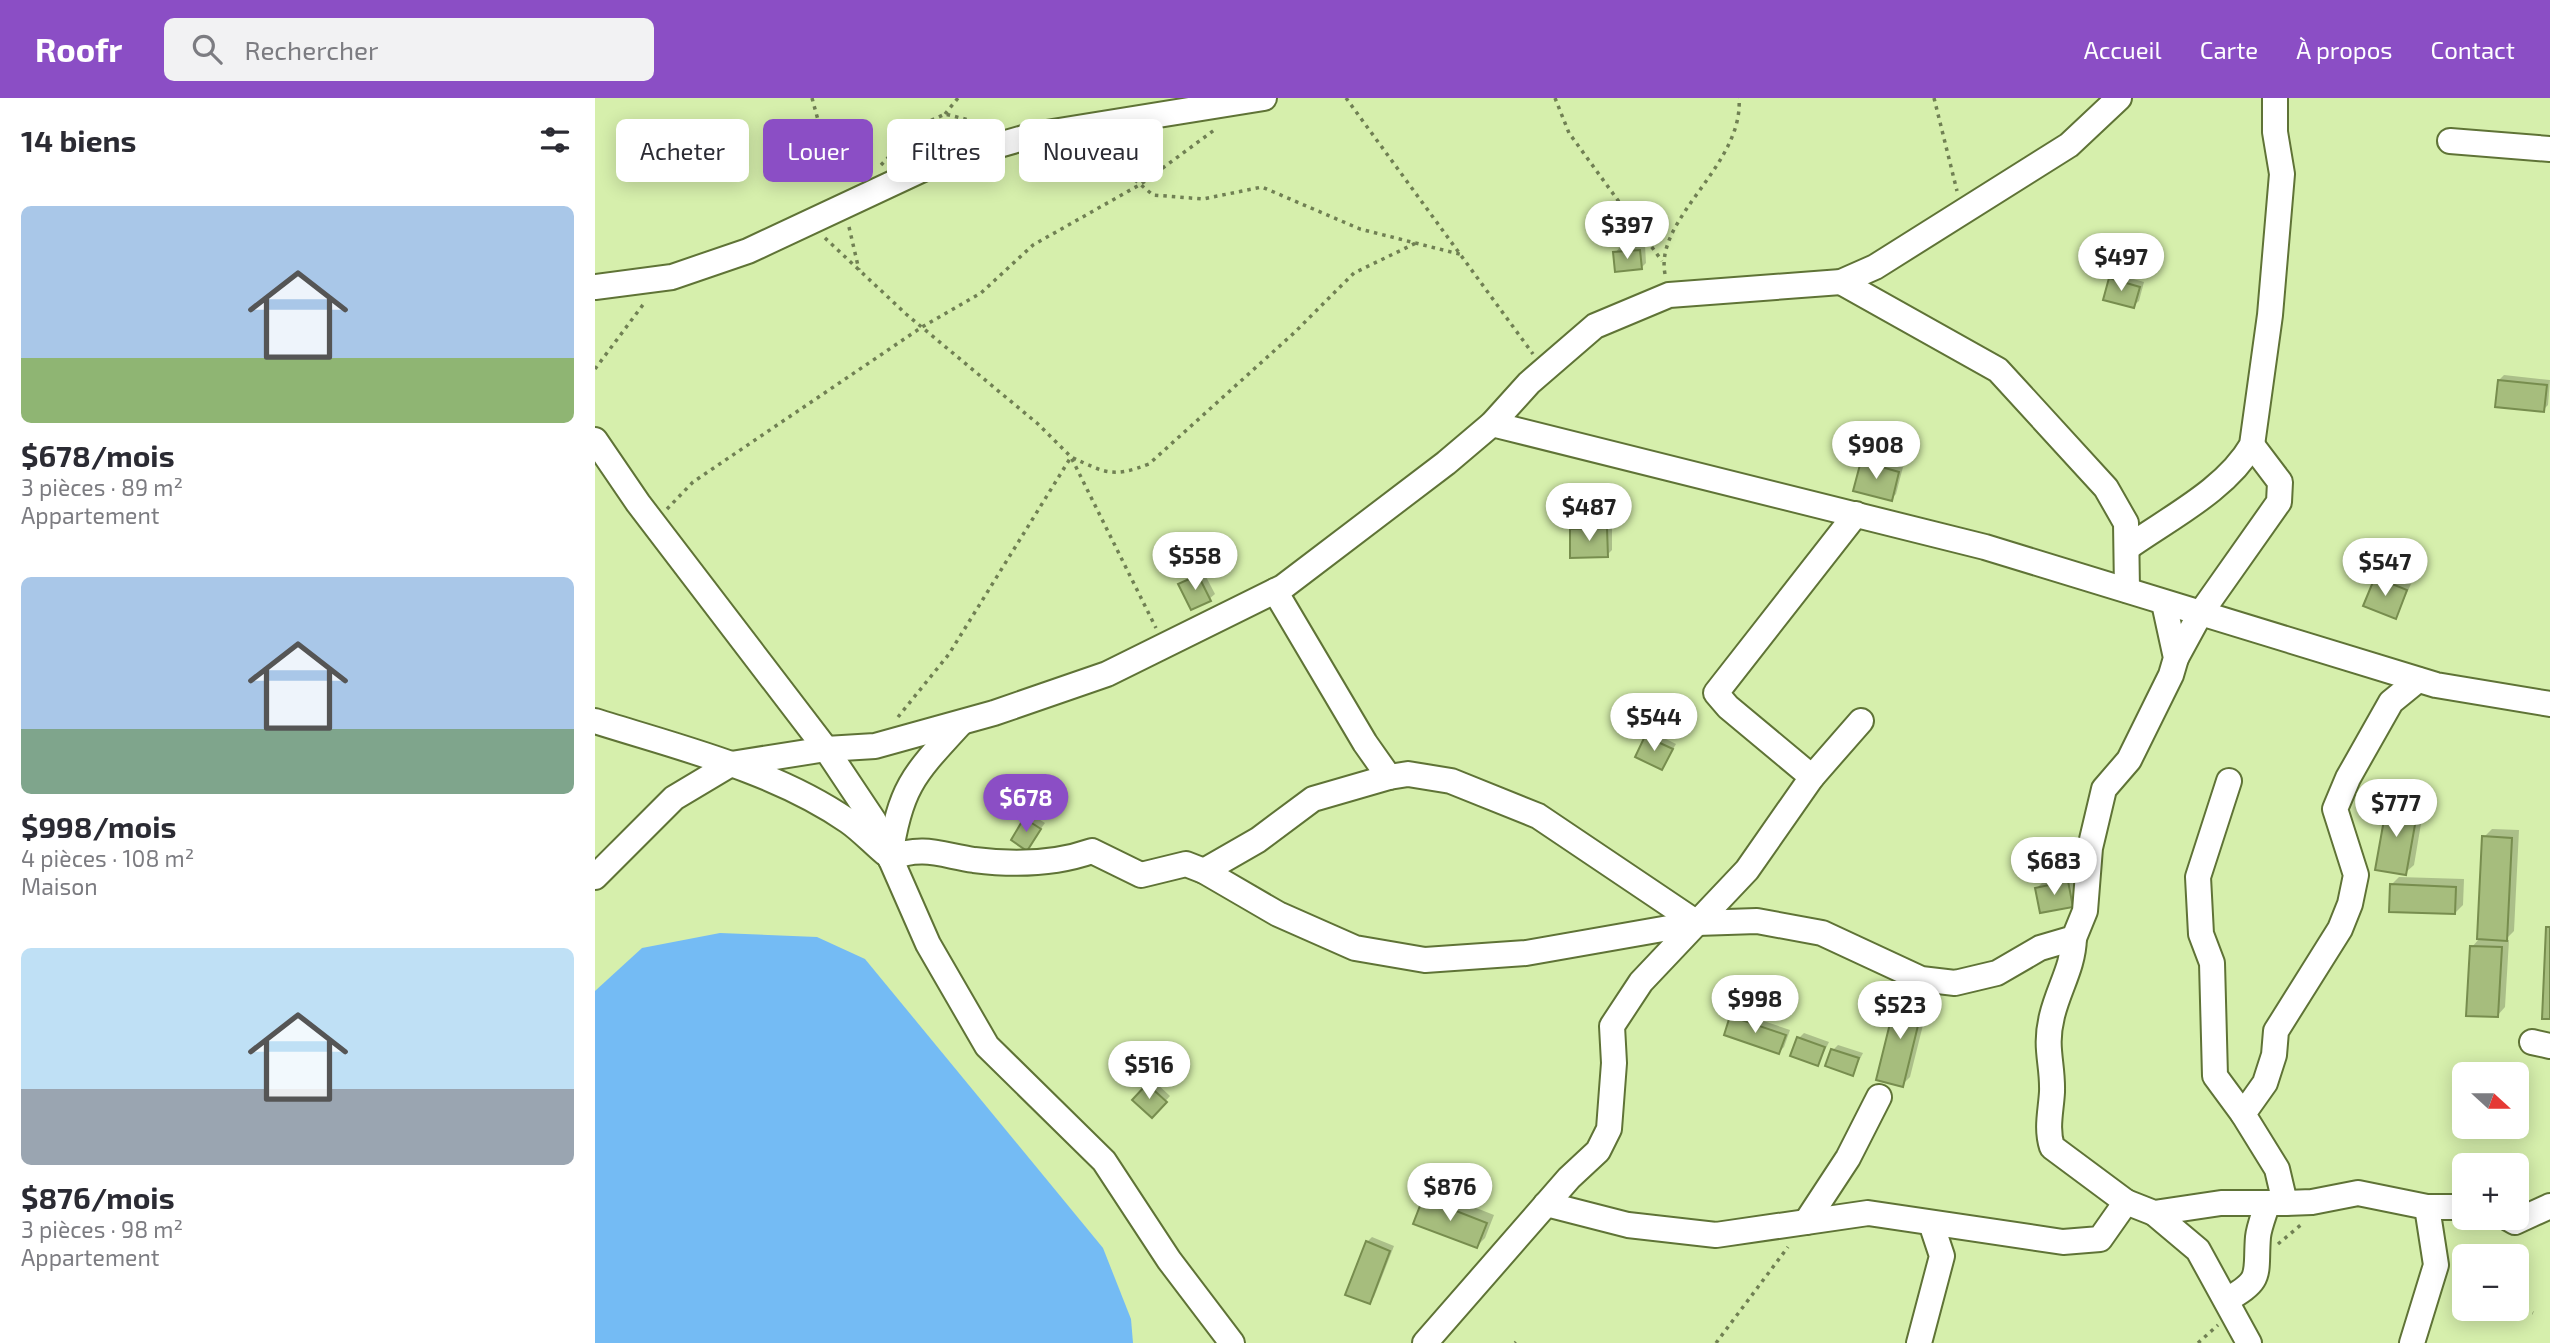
<!DOCTYPE html>
<html lang="fr">
<meta charset="utf-8">
<style>
body{margin:0;font-family:"Exo 2",sans-serif;background:#f2f2f3;color:#2b2b33;height:100vh;display:flex;flex-direction:column;font-size:26px;white-space:nowrap}
*{box-sizing:border-box;margin:0}
p{font-size:23px;color:#7c7c81}
.icon{flex:none;width:38px;height:38px;fill:none;stroke:currentColor;stroke-width:2;stroke-linecap:round;stroke-linejoin:round}
.map{position:relative;flex:1;overflow:hidden}
.panel{display:flex;flex-direction:column;background:#fff;width:595px}
.panel>*{flex:none}
.hud{position:absolute;left:21px;top:21px;width:665px;height:63px;display:flex;gap:14px}
.needle{width:46px;rotate:111deg}
.buttons{position:absolute;left:1857px;top:964px;display:grid;gap:14px}
.buttons a{display:grid;place-items:center;width:77px;height:77px;border-radius:10px;background:#fff;box-shadow:0 4px 18px #0003;font-size:35px}
.price{position:absolute;translate:-50% -60px;padding:0 16px;border-radius:24px;background:#fff;color:#222;font-size:23px;line-height:46px;filter:drop-shadow(0 2px 4px #0008)}
.price::after{content:'';position:absolute;left:50%;top:42px;width:21px;height:16px;margin-left:-10px;background:inherit;clip-path:polygon(0 0,100% 0,50% 100%)}
.price.active{background:#8b4ec5;color:#fff}
ul{padding:0;list-style:none}
li{display:grid;align-content:center;gap:14px;height:371px;padding:0 21px}
li span{display:grid;place-items:center;height:217px;border-radius:10px;color:#555}
li>.icon{margin-inline-start:auto}
span .icon{width:126px;height:126px;fill:#fffc;stroke-width:1}
li b{font-size:30px}
h2{display:flex;justify-content:space-between;align-items:center;height:84px;padding:0 21px;font-size:30px}
.tag{padding:0 24px;border-radius:10px;background:#fff;box-shadow:0 4px 18px #0003;font-size:24px;line-height:63px}
.tag.active{background:#8b4ec5;color:#fff}
header{display:flex;align-items:center;gap:42px;box-sizing:border-box;height:98px;padding:0 35px;background:#8b4ec5;color:#fff}
header strong{font-size:33px}
nav{display:flex;gap:38px;margin-inline-start:auto;font-size:24px}
.search{width:490px;height:63px;background:#f2f2f3;display:flex;align-items:center;gap:18px;box-sizing:border-box;padding:0 24px;border-radius:10px;color:#7c7c81;font-size:26px}
main{display:flex;flex:1;min-height:0}
.map>svg:first-child{display:block}
</style>
<header>
<strong>Roofr</strong>
<div class="search"><svg class="icon" aria-label="search" viewBox="0 0 24 24"><circle cx="10" cy="10" r="6"/><path d="M15 15l6 6"/></svg>Rechercher</div>
<nav><a>Accueil</a><a>Carte</a><a>À propos</a><a>Contact</a></nav>
</header>
<main>
<section class="panel">
<h2>14 biens<svg class="icon" aria-label="filters" viewBox="0 0 24 24"><path d="M4 7h16M4 17h16"/><circle cx="9" cy="7" r="2"/><circle cx="15" cy="17" r="2"/></svg></h2>
<ul>
<li><span style="background:linear-gradient(#a9c7e8 70%,#8fb573 0)"><svg class="icon" aria-label="home" viewBox="0 0 24 24"><path d="M3 11l9-7 9 7M6 9v11h12V9"/></svg></span><div><b>$678/mois</b><p>3 pièces · 89 m²</p><p>Appartement</p></div></li>
<li><span style="background:linear-gradient(#a9c7e8 70%,#7fa58c 0)"><svg class="icon" aria-label="home" viewBox="0 0 24 24"><path d="M3 11l9-7 9 7M6 9v11h12V9"/></svg></span><div><b>$998/mois</b><p>4 pièces · 108 m²</p><p>Maison</p></div></li>
<li><span style="background:linear-gradient(#bfe0f5 65%,#9aa5b1 0)"><svg class="icon" aria-label="home" viewBox="0 0 24 24"><path d="M3 11l9-7 9 7M6 9v11h12V9"/></svg></span><div><b>$876/mois</b><p>3 pièces · 98 m²</p><p>Appartement</p></div></li>
</ul>
</section>
<div class="map">
<svg width="1955" height="1245" viewBox="0 0 1955 1245">
<rect width="100%" height="100%" fill="#d6efac"/>
<!-- water -->
<path fill="#74bbf4" d="M125,835L222,839L270,861L508,1150L536,1221L538,1245H0V893L47,850Z"/>
<!-- shadow -->
<g fill="#0003">
<path d="M1050,147L1051,165L1046,170L1020,155L1025,149Z"/>
<path d="M1521,176L1549,184L1544,203L1538,208L1515,181Z"/>
<path d="M1909,277L1955,282L1953,307L1948,312L1904,282Z"/>
<path d="M1273,359L1308,369L1301,396L1296,401L1268,364Z"/>
<path d="M1017,425V452L1012,457L977,431L982,426Z"/>
<path d="M608,473L620,496L614,501L586,486Z"/>
<path d="M1787,475L1816,486L1801,519L1781,480Z"/>
<path d="M1057,634L1081,646L1067,670L1042,658Z"/>
<path d="M1801,698L1830,702L1819,767L1810,775L1793,706Z"/>
<path d="M436,716L450,725L432,750L431,721Z"/>
<path d="M1897,731L1924,732L1919,833L1910,842H1914L1910,909L1902,918L1877,849L1884,841L1889,739Z"/>
<path d="M1478,779L1482,802L1477,807L1442,790L1447,785Z"/>
<path d="M1804,779L1869,781L1868,807L1860,815L1796,787Z"/>
<path d="M1312,889L1336,895L1315,979L1307,987L1304,897Z"/>
<path d="M1142,914L1195,932L1189,949L1184,954L1137,919Z"/>
<path d="M1209,935L1234,944L1223,966L1204,940Z"/>
<path d="M1243,947L1268,955L1257,976L1238,952Z"/>
<path d="M558,982L575,998L557,1018L540,1001Z"/>
<path d="M838,1093L899,1117L890,1140L882,1148L830,1101Z"/>
<path d="M777,1139L799,1148L779,1199L774,1204L772,1144Z"/>
</g>
<!-- building -->
<g fill="#a6bd7d" stroke="#778d4e" stroke-width="2">
<path d="M1045,152L1047,171L1020,174L1018,154Z"/>
<path d="M1514,180L1545,189L1539,210L1508,202Z"/>
<path d="M1903,282L1952,287L1949,314L1900,309Z"/>
<path d="M1266,363L1304,374L1297,403L1258,393Z"/>
<path d="M1012,430L1013,459L975,460V431Z"/>
<path d="M603,477L616,503L596,512L583,486Z"/>
<path d="M1780,479L1812,492L1801,521L1768,508Z"/>
<path d="M1050,638L1078,651L1067,672L1040,659Z"/>
<path d="M1792,705L1823,710L1811,777L1780,772Z"/>
<path d="M429,720L446,731L432,753L416,742Z"/>
<path d="M1887,738L1917,740L1912,843L1882,841Z"/>
<path d="M1473,783L1478,809L1445,815L1440,790Z"/>
<path d="M1795,786L1861,789L1860,816L1794,814Z"/>
<path d="M1951,829H1955V921H1947Z"/>
<path d="M1875,848L1907,849L1903,919L1871,918Z"/>
<path d="M1302,897L1329,903L1308,989L1281,982Z"/>
<path d="M1135,918L1191,937L1184,956L1129,937Z"/>
<path d="M1202,939L1230,949L1223,968L1195,958Z"/>
<path d="M1236,951L1264,960L1258,978L1230,968Z"/>
<path d="M552,986L572,1004L557,1020L537,1002Z"/>
<path d="M828,1100L892,1125L882,1150L818,1126Z"/>
<path d="M771,1143L795,1153L775,1206L750,1197Z"/>
</g>
<g fill="none" stroke-linecap="round" stroke-linejoin="round">
<!-- minor casing -->
<g stroke="#5f7336" stroke-width="28">
<g id="minor">
<path d="M1855,43L1955,51"/>
<path d="M1246,184L1403,272L1511,390L1531,425L1532,492"/>
<path d="M0,189L77,179L153,153L341,65L439,37L669,0"/>
<path d="M897,326L1390,449L1841,587L1955,606"/>
<path d="M0,342L43,405L231,651L279,723L333,846L392,948L509,1063L574,1162L637,1245"/>
<path d="M1532,450C1574,420 1631,392 1657,347L1675,217L1687,76L1680,34V0"/>
<path d="M680,493L770,645L794,679"/>
<path d="M1581,560L1605,516L1684,404L1685,384L1657,347"/>
<path d="M0,623C85,650 179,672 253,723C266,732 278,745 290,755"/>
<path d="M1217,679L1133,609L1121,595L1261,416"/>
<path d="M1634,683L1603,779L1606,836L1617,865L1620,978L1648,1016"/>
<path d="M295,759C305,689 319,676 366,625"/>
<path d="M295,760C328,747 346,757 379,762C418,767 460,766 497,753L546,777L591,766L609,773L683,816L760,850L830,862L931,855L1102,825L1162,823L1227,835L1326,881L1360,885L1402,875L1445,850L1479,840L1490,813L1495,750L1509,691L1534,662L1576,577L1581,560L1569,505"/>
<path d="M609,773L663,742L718,701L794,679L813,676L856,683L943,718L1102,825"/>
<path d="M0,779L79,700L136,666L231,651L280,648L399,615L512,576L688,489L851,365L897,326L934,285L1000,228L1074,197L1246,184L1280,169L1474,47L1524,0"/>
<path d="M1937,944L1955,948"/>
<path d="M1531,1104L1559,1115L1626,1105H1690L1682,1071L1648,1016L1670,985L1679,957L1681,933L1745,831L1755,806L1761,777L1740,711L1753,680L1796,604L1823,582"/>
<path d="M1690,1105L1717,1104L1763,1095L1832,1109H1869"/>
<path d="M951,1106L1033,1127L1121,1137L1273,1115L1468,1144L1505,1141L1531,1104L1457,1049C1451,1030 1456,1013 1457,994C1458,965 1449,950 1457,918C1464,889 1478,870 1479,840"/>
<path d="M1559,1115L1603,1152L1654,1245"/>
<path d="M1913,1120L1920,1124L1955,1108"/>
<path d="M1211,1124L1253,1060L1284,999"/>
<path d="M1631,1202C1669,1182 1660,1176 1663,1139C1664,1129 1669,1117 1672,1107"/>
<path d="M830,1245L974,1080L1003,1053L1014,1031L1019,965L1017,928L1046,884L1152,772L1217,679L1266,623"/>
<path d="M1324,1245L1347,1158L1336,1125"/>
<path d="M1817,1245L1841,1167L1832,1109"/>
</g>
</g>
<!-- path -->
<g stroke="#708053" stroke-width="3.5" stroke-dasharray="3.5 5" stroke-linecap="butt">
<path d="M217,0L226,33L243,63L246,87"/>
<path d="M751,0L938,256"/>
<path d="M960,0L974,35L1067,163"/>
<path d="M1339,0L1362,93"/>
<path d="M350,16L363,0"/>
<path d="M490,50L521,66L558,97L608,101L667,89L765,131L868,157"/>
<path d="M286,67L322,29L350,16L394,27"/>
<path d="M254,129L264,172"/>
<path d="M230,140L311,216L443,326L476,359L561,530"/>
<path d="M1070,176C1059,120 1149,67 1144,0"/>
<path d="M0,271L50,204"/>
<path d="M72,411L98,384L327,229L386,195L438,147L546,86L622,30"/>
<path d="M303,619L354,556L476,359C511,375 517,380 554,366L700,234L759,175L821,145"/>
<path d="M1683,1146L1707,1126"/>
<path d="M1858,1177L1869,1183"/>
<path d="M1922,1208L1938,1215"/>
<path d="M920,1245L921,1244"/>
<path d="M1121,1245L1193,1149"/>
<path d="M1603,1245L1623,1227"/>
</g>
<!-- minor -->
<use href="#minor" stroke="#fff" stroke-width="24"/>
</g>
</svg>
<div class="buttons">
<a><svg class="needle" viewBox="-14 -14 28 28"><path d="M0-13l5 13h-10z" fill="#e53935"/><path d="M0 13l5-13h-10z" fill="#7c7c81"/></svg></a>
<a>+</a>
<a>−</a>
</div>
<b class="price" style="left:1032px;top:163px">$397</b>
<b class="price" style="left:1526px;top:195px">$497</b>
<b class="price" style="left:1281px;top:383px">$908</b>
<b class="price" style="left:994px;top:445px">$487</b>
<b class="price" style="left:600px;top:494px">$558</b>
<b class="price" style="left:1790px;top:500px">$547</b>
<b class="price" style="left:1059px;top:655px">$544</b>
<b class="price active" style="left:431px;top:736px">$678</b>
<b class="price" style="left:1801px;top:741px">$777</b>
<b class="price" style="left:1459px;top:799px">$683</b>
<b class="price" style="left:1160px;top:937px">$998</b>
<b class="price" style="left:1305px;top:943px">$523</b>
<b class="price" style="left:554px;top:1003px">$516</b>
<b class="price" style="left:855px;top:1125px">$876</b>
<div class="hud">
<a class="tag">Acheter</a>
<a class="tag active">Louer</a>
<a class="tag">Filtres</a>
<a class="tag">Nouveau</a>
</div>
</div>
</main>
